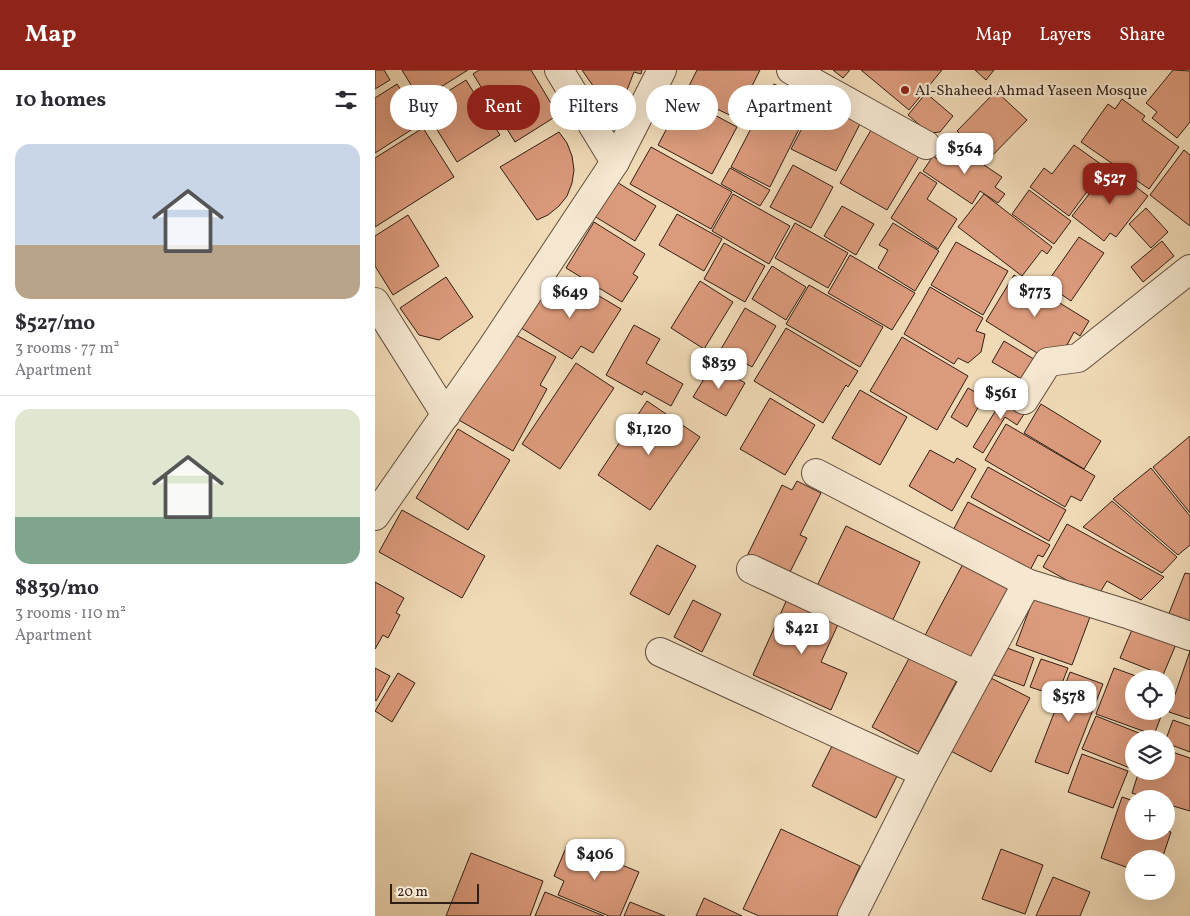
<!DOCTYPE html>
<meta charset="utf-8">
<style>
body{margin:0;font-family:Vollkorn,serif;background:#f7f7f7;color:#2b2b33;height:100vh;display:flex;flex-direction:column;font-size:19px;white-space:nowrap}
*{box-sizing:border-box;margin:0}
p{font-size:16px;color:#7c7c81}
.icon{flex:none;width:28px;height:28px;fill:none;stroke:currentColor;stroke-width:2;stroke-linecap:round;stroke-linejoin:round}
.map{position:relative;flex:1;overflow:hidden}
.details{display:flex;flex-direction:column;background:#fff;width:375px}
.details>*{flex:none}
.hud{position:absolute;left:15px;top:15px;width:475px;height:45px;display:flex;gap:10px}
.buttons{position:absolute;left:750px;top:600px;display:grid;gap:10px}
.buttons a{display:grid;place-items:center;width:50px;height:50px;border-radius:50%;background:#fff;box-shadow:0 5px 20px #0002;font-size:25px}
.scale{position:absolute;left:15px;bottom:12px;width:89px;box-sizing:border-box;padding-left:5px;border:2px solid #311f16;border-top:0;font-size:14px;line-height:18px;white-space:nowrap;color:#311f16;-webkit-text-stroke:4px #f5e7d0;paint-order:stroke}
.price{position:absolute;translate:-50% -42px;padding:0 11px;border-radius:10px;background:#fff;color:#222;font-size:16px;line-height:32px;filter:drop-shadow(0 1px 2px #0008)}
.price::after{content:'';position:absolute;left:50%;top:30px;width:15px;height:11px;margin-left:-8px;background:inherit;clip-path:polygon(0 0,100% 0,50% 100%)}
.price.on{background:#8f2418;color:#fff}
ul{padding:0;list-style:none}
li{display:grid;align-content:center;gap:10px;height:265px;padding:0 15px}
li+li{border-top:1px solid #e1e1e2}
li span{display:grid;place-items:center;height:155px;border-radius:15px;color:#555}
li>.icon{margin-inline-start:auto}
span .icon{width:90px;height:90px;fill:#fffc;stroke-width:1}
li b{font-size:21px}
h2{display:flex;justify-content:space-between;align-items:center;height:60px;padding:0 15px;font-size:21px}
.pill{padding:0 18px;border-radius:22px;background:#fff;box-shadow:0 5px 20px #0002;font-size:18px;line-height:45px}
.pill.on{background:#8f2418;color:#fff}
header{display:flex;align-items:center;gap:30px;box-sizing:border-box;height:70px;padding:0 25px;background:#8f2418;color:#fff}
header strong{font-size:24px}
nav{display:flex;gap:28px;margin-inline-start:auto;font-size:18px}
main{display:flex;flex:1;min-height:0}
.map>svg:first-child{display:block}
</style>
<header>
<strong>Map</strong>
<nav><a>Map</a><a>Layers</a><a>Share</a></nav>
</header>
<main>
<section class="details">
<h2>10 homes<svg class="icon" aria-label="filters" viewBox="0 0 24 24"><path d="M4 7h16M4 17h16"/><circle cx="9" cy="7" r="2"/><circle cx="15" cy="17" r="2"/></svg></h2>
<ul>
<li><span style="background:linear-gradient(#c9d6e8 65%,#b9a48a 0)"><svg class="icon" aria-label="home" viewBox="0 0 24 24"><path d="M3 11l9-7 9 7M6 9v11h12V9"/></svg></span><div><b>$527/mo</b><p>3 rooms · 77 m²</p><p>Apartment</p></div></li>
<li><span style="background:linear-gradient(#dfe7d0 70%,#7fa58c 0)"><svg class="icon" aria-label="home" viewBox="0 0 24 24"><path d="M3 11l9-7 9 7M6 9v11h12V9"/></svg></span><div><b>$839/mo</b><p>3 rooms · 110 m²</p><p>Apartment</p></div></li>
</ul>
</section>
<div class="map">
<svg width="815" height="846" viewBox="0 0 815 846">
<rect width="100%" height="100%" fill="#f0dab6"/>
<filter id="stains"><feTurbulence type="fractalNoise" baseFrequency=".004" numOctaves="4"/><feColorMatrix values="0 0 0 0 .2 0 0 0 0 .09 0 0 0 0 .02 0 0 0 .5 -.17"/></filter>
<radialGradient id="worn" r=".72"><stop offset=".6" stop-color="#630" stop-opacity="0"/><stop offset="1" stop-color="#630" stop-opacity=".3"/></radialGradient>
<!-- building -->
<g fill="#db9a7b" stroke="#311f16">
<path d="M0,0H9L15,10L0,19Z"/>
<path d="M27,0H93L45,30Z"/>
<path d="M104,0H156L183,45L140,72L98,4Z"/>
<path d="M207,0H267L266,4L259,2L252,20L248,19L244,30H228Z"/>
<path d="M322,0H385L361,48L310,24Z"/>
<path d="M458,0H475L468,8Z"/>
<path d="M486,0H567L534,40Z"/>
<path d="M600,0H619L611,10Z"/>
<path d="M798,0L815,1V52L802,68L777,48L782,42L771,33Z"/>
<path d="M91,10L125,65L82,92L48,37Z"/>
<path d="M22,14L47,53L0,83V28Z"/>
<path d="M399,14L437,33L395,117L356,97Z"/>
<path d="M621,21L652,50L612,91L582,61Z"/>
<path d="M551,23L578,46L565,62L554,63L533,45Z"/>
<path d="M444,26L488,48L461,101L416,79Z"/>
<path d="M308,28L362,57L337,104L283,75Z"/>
<path d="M747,29L770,46L767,50L804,77L774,119L706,72L733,34L740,39Z"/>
<path d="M499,55L546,83L512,140L465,113Z"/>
<path d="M48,58L79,107L0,157V88Z"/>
<path d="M184,62L192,73L197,86L199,100L197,113L192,126L184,136L173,145L162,150L125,97Z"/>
<path d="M576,73L627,107L620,117L630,124L623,133L605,121L597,134L548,101L558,86L565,91Z"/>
<path d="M699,75L730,97L694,146L655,117L669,98L677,104Z"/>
<path d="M276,77L357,122L336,159L255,114Z"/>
<path d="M809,80L815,85V156L775,125Z"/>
<path d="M418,95L458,117L436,158L395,137Z"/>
<path d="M735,97L773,126L741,167L735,163L729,171L697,146Z"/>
<path d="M355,98L395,120L385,136L346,114Z"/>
<path d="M545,102L562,113L552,129L582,149L563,179L516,148Z"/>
<path d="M240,111L281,136L260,171L219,146Z"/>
<path d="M654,120L696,151L679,174L637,144Z"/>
<path d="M358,124L415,156L394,194L337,161Z"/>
<path d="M609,124L677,177L672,184L667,180L647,206L583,157Z"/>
<path d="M467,136L499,154L481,185L449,166Z"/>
<path d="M771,138L793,162L776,178L754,154Z"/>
<path d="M302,144L347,169L329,201L284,175Z"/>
<path d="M33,145L64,196L18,225L0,196V166Z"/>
<path d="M219,152L270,184L258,204L263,207L247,232L191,198Z"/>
<path d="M420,153L473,183L453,218L400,188Z"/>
<path d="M518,153L564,181L540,221L503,198L513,180L504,175Z"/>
<path d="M704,167L729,183L696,231L671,214Z"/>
<path d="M787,171L799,186L768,212L756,197Z"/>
<path d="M581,172L633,201L608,245L556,215Z"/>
<path d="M349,173L390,196L370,232L329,209Z"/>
<path d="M475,185L540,223L517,260L453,223Z"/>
<path d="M397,196L431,217L411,250L377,229Z"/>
<path d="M639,205L714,251L705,266L699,262L692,275L662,283L611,251Z"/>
<path d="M71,207L98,247L64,270L44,265L25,238Z"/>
<path d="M197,210L246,239L218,283L206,276L197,289L143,256L166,219L184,230Z"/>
<path d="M325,211L358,232L329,279L296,258Z"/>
<path d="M434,215L508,257L485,297L411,254Z"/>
<path d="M555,217L608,248L601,261L610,264L606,282L593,293L583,288L579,294L529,264Z"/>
<path d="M370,238L401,256L377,297L346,279Z"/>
<path d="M259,255L285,269L271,293L308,314L296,336L269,321L267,325L231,305Z"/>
<path d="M411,258L483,301L473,317L471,315L448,353L379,311Z"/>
<path d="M132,260L181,287L165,315L172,319L138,381L82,349Z"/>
<path d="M527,267L593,306L562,360L495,321Z"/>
<path d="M629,271L662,291L650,311L617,292Z"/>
<path d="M201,293L239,318L185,399L147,374Z"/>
<path d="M338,294L370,313L351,346L318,327Z"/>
<path d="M593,318L609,327L592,357L576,347Z"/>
<path d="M485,320L532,347L505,395L457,368Z"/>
<path d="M631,324L653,338L642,355L630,347L608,383L598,377Z"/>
<path d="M395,328L440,355L410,405L365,379Z"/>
<path d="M272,331L325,367L275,440L223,405Z"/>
<path d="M666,334L726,371L709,399L649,363Z"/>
<path d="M631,354L720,406L706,431L696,426L690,437L610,390Z"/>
<path d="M83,359L135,390L93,460L41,428Z"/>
<path d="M815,366V443L778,397Z"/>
<path d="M555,380L579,393L582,388L601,399L577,441L534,416Z"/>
<path d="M613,397L691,440L674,471L596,427Z"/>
<path d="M776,398L815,446V475L803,485L738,429Z"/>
<path d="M422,411L446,423L425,465L432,468L413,506L372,486L407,415L417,420Z"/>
<path d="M737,431L802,487L787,503L708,457Z"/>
<path d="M593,432L675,475L668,487L663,485L652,506L575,466Z"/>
<path d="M27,440L110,486L87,528L4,482Z"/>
<path d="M692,454L789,507L766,530L732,511L724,524L706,514L704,517L668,497Z"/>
<path d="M471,456L545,492L515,556L440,520Z"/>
<path d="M282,475L321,496L294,545L255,524Z"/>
<path d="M590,490L640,516L597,597L547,571Z"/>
<path d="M810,503L815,504V555L793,546Z"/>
<path d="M0,512L29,528L21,543L25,545L13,568L8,565L0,579Z"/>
<path d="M413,527L465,550L446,592L472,603L456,640L378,605Z"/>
<path d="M659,527L715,547L697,595L641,575Z"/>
<path d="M318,530L346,544L327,582L299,567Z"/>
<path d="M759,555L802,572L788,605L745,588Z"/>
<path d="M624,575L659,588L649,616L614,603Z"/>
<path d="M538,581L584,606L544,682L497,657Z"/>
<path d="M815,581V649L794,642Z"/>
<path d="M666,589L693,598L682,626L655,617Z"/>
<path d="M0,598L15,606L1,631L0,630Z"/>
<path d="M739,598L769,609H759V641H788L779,665L721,644Z"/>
<path d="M695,602L728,614L693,704L660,692Z"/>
<path d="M23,603L40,613L17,652L0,641Z"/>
<path d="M610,605L655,628L616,702L572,679Z"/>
<path d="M791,617L796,619L791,633Z"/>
<path d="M721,646L769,665L767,669H759V690L755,698L707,679Z"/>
<path d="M798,650L815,656V682L791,673V669Z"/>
<path d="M460,670L524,702L501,748L437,716Z"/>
<path d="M791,680L815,688V741L791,734V729H776L757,723L764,701H791Z"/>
<path d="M707,684L753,701L738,738L693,722Z"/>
<path d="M747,727L759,731V761H791L796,762L787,789H759V800L726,788Z"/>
<path d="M406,759L485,796L462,846H384L368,839Z"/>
<path d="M193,773L264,802L245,846H234L183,825L189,811L179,806Z"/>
<path d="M626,779L668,795L650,844L607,829Z"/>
<path d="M96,783L168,811L155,846H71Z"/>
<path d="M678,807L715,822L705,846H661Z"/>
<path d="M170,822L229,846H160Z"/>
<path d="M329,828L367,846H321Z"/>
<path d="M255,832L290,846H249Z"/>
</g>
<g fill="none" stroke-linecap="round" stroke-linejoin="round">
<!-- street casing -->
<g stroke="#614e3e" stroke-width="30">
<g id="street">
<path d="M184,0L240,92"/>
<path d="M416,0L551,75"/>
<path d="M0,232L71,345"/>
<path d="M649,330L673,292L703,288L815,199"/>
<path d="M441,403L652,513"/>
<path d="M0,446L116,279L240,92L287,0"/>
<path d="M376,499L602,605"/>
<path d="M285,582L549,703"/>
<path d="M477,846L549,703L652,513L755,545L815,566"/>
</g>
</g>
<!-- street -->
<use href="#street" stroke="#f5e7d0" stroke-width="28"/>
</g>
<!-- markers -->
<circle fill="#8f2418" stroke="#f5e7d0" stroke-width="2" cx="530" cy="20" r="5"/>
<g text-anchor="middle" stroke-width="4.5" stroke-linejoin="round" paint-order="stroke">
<!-- poi labels -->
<g font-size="15" fill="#311f16" stroke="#f5e7d0" text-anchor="start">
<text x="540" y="25">Al-Shaheed Ahmad Yaseen Mosque</text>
</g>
</g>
<rect width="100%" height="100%" filter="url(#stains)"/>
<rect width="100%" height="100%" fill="url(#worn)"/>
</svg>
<div class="buttons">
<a><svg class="icon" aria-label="locate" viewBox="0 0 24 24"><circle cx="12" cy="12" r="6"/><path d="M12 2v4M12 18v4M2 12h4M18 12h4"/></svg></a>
<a><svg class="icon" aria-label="layers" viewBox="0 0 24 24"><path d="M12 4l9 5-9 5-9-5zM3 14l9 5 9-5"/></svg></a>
<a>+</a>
<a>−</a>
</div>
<div class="scale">20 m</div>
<b class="price" style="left:590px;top:105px">$364</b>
<b class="price on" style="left:735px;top:135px">$527</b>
<b class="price" style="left:660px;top:248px">$773</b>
<b class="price" style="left:195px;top:249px">$649</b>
<b class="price" style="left:344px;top:320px">$839</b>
<b class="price" style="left:626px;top:350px">$561</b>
<b class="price" style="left:274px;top:386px">$1,120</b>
<b class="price" style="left:427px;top:585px">$421</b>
<b class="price" style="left:694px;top:653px">$578</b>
<b class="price" style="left:220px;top:811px">$406</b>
<div class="hud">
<a class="pill">Buy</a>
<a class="pill on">Rent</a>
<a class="pill">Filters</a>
<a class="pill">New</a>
<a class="pill">Apartment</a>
</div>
</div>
</main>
